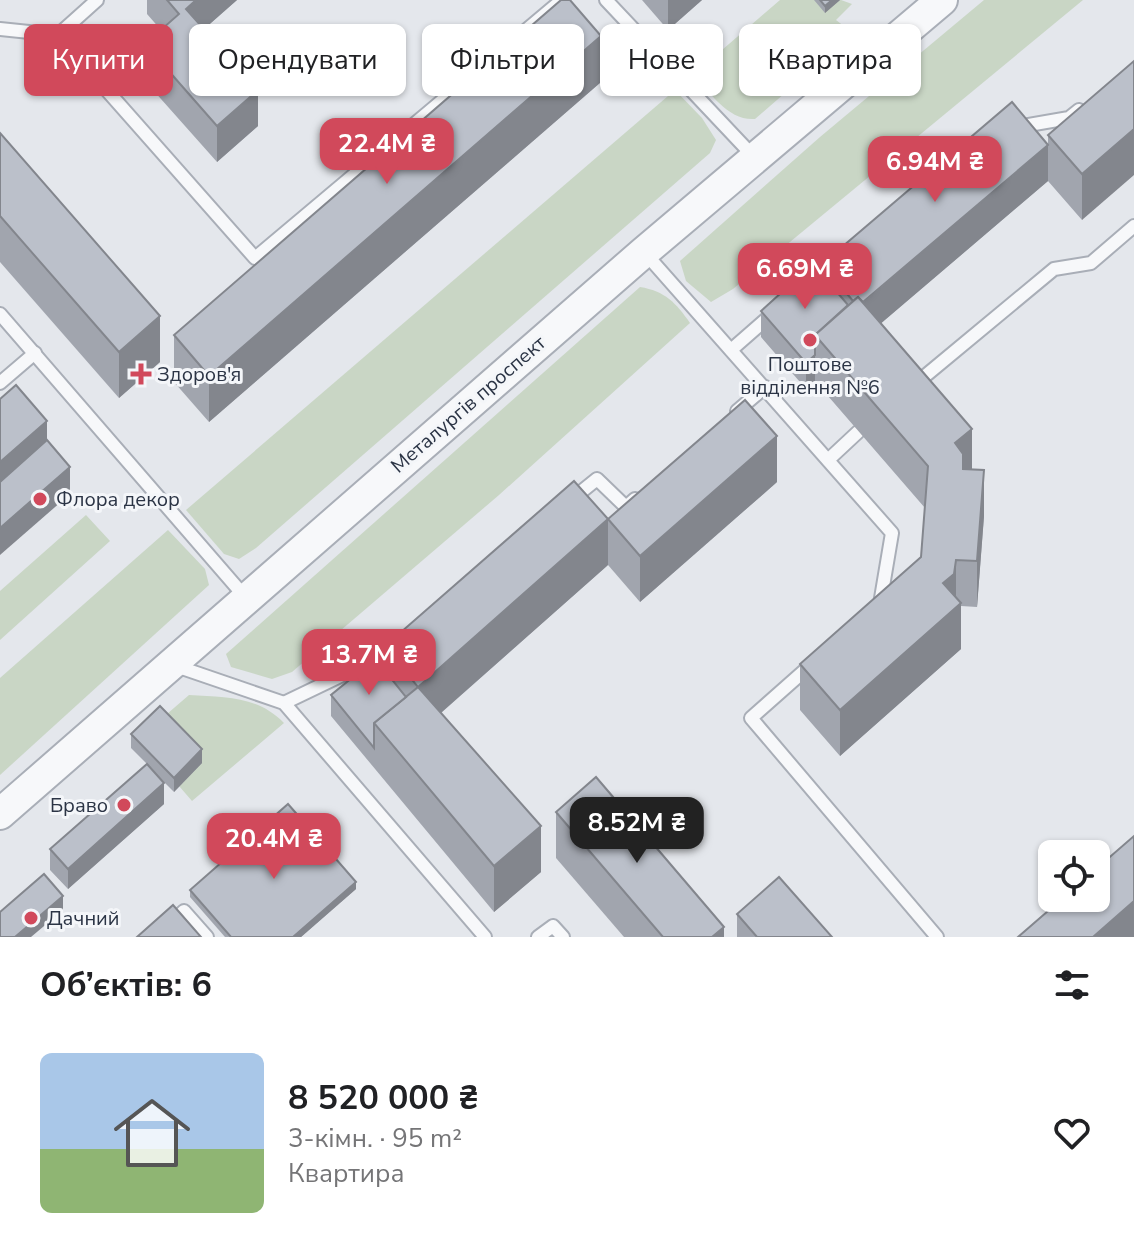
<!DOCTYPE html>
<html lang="uk">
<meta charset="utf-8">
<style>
body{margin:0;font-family:"Nunito Sans",sans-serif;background:#f6f6f6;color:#202124;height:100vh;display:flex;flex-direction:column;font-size:30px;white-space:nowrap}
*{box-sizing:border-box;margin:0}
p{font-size:26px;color:#757577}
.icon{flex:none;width:44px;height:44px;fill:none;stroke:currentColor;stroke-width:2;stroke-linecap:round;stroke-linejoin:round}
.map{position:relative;height:937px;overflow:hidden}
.panel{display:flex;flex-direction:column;background:#fff;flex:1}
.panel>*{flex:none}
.top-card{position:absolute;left:24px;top:24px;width:1086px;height:72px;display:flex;gap:16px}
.controls{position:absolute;left:1038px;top:840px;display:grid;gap:16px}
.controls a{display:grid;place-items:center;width:72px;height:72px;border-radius:12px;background:#fff;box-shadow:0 2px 6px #0004;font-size:40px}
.price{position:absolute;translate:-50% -68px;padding:0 18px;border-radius:16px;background:#d1495b;color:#fff;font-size:26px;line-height:52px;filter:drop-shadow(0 2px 4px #0008)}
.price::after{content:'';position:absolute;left:50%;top:48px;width:24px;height:18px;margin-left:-12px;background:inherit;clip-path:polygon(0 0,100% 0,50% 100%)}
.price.active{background:#222;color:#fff}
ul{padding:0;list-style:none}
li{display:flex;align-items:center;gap:24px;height:200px;padding:0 40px}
li span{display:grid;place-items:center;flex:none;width:224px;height:160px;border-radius:12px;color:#555}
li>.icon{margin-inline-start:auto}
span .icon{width:96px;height:96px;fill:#fffc;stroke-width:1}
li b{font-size:34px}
h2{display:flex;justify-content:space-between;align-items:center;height:96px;padding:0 40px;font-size:34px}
.pill{padding:0 28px;border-radius:12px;background:#fff;box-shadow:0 2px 6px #0004;font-size:28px;line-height:72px}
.pill.active{background:#d1495b;color:#fff}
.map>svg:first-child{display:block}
</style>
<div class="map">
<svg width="1134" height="937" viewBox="0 0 1134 937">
<rect width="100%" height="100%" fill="#e4e7ec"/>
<!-- green -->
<g fill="#c9d6c5">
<path d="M780,0H841L852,4L836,20L849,30L838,47L755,119C728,121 711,93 693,75Z"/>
<path d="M984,0H1083L733,289L711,302L686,281L680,261L820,137Z"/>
<path d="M675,90L702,118L716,140L710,153L256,548L239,559L224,554L186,510Z"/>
<path d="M640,287C665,291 676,303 690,323L499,495L292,672L272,679L231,667L226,654Z"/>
<path d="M86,515L110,541L0,640V591Z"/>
<path d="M168,530L205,569L209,585L0,775V678Z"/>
<path d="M189,695C225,697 258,696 284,723L192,801L179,786L160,720Z"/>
</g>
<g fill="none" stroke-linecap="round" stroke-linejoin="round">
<!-- service casing -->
<g stroke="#a9aeb7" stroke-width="16">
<g id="service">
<path d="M606,0L755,158"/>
<path d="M0,29L58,35L97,0"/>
<path d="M58,35L255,258L562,0"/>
<path d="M1017,127L1069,118L1079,110"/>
<path d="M645,253L892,533L880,604"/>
<path d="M0,314L246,598"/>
<path d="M731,350L771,315"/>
<path d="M0,383L35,353"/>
<path d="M913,386L1054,269L1091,263L1134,226"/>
<path d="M737,411L765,387"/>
<path d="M828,460L858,432"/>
<path d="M571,500L597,479L626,507L635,499"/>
<path d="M812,664L751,718L937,937"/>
<path d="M176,666L284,703L485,937"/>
<path d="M284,703L388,653"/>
<path d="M156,937L184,911L207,937"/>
<path d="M538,937L553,926L563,937"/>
</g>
</g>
<!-- tertiary casing -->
<g stroke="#a9aeb7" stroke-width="34">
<path id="tertiary" d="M0,814L644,252L942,0"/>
</g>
<!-- service -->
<use href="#service" stroke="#f7f8fa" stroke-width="12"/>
<!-- tertiary -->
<use href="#tertiary" stroke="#f7f8fa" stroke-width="30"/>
</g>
<!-- wall -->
<g fill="#a1a5ae">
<path d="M147,0H237L204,29L258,126L217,162L145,81V44L161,30L147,14Z"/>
<path d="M642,0H702L668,30Z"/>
<path d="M814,0H840L825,13Z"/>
<path d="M1134,61L1082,220L1048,181L881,323L972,469L984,516L977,607L961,606V649L840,756L800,710V664L921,557L925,508L815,381L806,389L761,337V311L822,275V264L1048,145V135Z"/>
<path d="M601,82L209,422L174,382V335Z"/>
<path d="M0,133L160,362L119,398L0,262Z"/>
<path d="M777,482L640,602L608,565V519Z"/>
<path d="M608,565L441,713L541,872L494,912L331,716V695L385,651V646Z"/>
<path d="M131,734L202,763L174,792L148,766L164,804L68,889L50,870V849L147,764L131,748Z"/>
<path d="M556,812L724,937H624L556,858Z"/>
<path d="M356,889L301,937H225L190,897V890Z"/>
<path d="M737,914L832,937H737Z"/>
</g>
<!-- shaded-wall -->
<g fill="#83868d">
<path d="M196,0H237L186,45V9Z"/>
<path d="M668,0H702L668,30Z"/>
<path d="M832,0H840L825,13V6Z"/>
<path d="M601,36V82L209,422V376Z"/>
<path d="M258,90V126L217,162V126Z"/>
<path d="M1134,129V175L1082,220V174Z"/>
<path d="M1048,145V181L858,343V307Z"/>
<path d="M160,316V362L119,398V352Z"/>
<path d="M815,355V381L806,389V363Z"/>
<path d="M47,421V467L0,508V462Z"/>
<path d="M972,429V475L955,489V443Z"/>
<path d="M777,436V482L640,602V556Z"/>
<path d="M70,467V494L0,555V528Z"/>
<path d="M984,470V516L977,607V561Z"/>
<path d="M608,519V565L418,733V687Z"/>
<path d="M956,560V608L961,603V649L840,756V710L943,583Z"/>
<path d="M202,749V763L174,792V778Z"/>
<path d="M164,783V804L68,889V869Z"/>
<path d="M541,826V872L494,912V866Z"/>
<path d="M356,882V889L301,937H293Z"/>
<path d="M63,896V910L31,937H15Z"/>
<path d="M1134,901V937H1093Z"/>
<path d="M724,927V937H712Z"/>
</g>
<!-- building -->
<g fill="#bbc0ca" stroke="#83868d" stroke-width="2">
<path d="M167,0H196L186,9L258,90L217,126L145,44L179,14Z"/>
<path d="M561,0H570L601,36L209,376L174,335Z"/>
<path d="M820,0H832L825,6Z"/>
<path d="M1134,61V129L1082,174L1048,135Z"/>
<path d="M1012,102L1048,145L863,302L858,297L853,301L822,264Z"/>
<path d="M0,133L160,316L119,352L0,216Z"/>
<path d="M813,264L848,305L815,335V355L806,363L761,311Z"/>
<path d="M858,297L972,429L955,443L963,454V469L984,470L977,561L956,560L954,574L943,583L961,603L840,710L800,664L921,557L928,466L815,335Z"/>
<path d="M16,385L47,421L0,462V399Z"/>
<path d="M745,400L777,436L640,556L608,519Z"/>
<path d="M47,440L70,467L0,528V482Z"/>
<path d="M574,481L608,519L418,687L541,826L494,866L374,723L418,687L385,646Z"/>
<path d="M385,651V671L406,697L374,723V748L331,695Z"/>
<path d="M160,706L202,749L174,778L131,734Z"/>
<path d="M147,764L164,783L68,869L50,849Z"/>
<path d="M596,777L724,927L712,937H663L556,812Z"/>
<path d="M288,804L356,882L293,937H231L190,890Z"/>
<path d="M1134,836V901L1093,937H1018L1063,898H1096V869Z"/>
<path d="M44,874L63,896L15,937H0V912Z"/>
<path d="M779,877L832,937H757L737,914Z"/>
<path d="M173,905L201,937H137Z"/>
</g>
<!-- markers -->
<g fill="#d1495b" stroke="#f4f6f9" stroke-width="3">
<circle cx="810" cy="340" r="8"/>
<path d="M137 362h8v8h8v8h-8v8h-8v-8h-8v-8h8z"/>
<circle cx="40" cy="499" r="8"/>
<circle cx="124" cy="805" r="8"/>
<circle cx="31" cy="918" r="8"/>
</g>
<g text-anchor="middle" stroke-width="6" stroke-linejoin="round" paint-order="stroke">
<!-- poi labels -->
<g font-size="20" fill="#2b3445" stroke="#f4f6f9" text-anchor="start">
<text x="810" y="371" text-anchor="middle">Поштове<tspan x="810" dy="23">відділення №6</tspan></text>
<text x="157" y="381">Здоров'я</text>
<text x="56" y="506">Флора декор</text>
<text x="108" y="812" text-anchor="end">Браво</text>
<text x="47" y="925">Дачний</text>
</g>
<!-- street labels -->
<g font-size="20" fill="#2b3445" stroke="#f4f6f9">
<text transform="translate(468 404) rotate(-41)" y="7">Металургів проспект</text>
</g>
</g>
</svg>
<div class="controls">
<a><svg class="icon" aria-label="locate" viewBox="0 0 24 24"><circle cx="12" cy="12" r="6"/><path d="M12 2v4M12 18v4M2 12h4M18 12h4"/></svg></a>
</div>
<b class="price" style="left:387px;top:186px">22.4M ₴</b>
<b class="price" style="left:935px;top:204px">6.94M ₴</b>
<b class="price" style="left:805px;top:311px">6.69M ₴</b>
<b class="price" style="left:369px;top:697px">13.7M ₴</b>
<b class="price active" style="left:637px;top:865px">8.52M ₴</b>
<b class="price" style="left:274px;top:881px">20.4M ₴</b>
<div class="top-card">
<a class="pill active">Купити</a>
<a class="pill">Орендувати</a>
<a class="pill">Фільтри</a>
<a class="pill">Нове</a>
<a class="pill">Квартира</a>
</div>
</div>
<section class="panel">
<h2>Об’єктів: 6<svg class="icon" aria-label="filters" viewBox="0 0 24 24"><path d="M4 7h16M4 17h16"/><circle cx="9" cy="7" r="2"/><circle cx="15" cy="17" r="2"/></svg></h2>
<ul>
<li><span style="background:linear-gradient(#a9c7e8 60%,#8fb573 0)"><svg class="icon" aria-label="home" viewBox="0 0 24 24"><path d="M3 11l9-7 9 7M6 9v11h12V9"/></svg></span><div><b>8 520 000 ₴</b><p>3-кімн. · 95 m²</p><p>Квартира</p></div><svg class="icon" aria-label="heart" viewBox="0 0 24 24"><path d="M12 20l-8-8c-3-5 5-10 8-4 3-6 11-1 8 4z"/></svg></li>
</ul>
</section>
